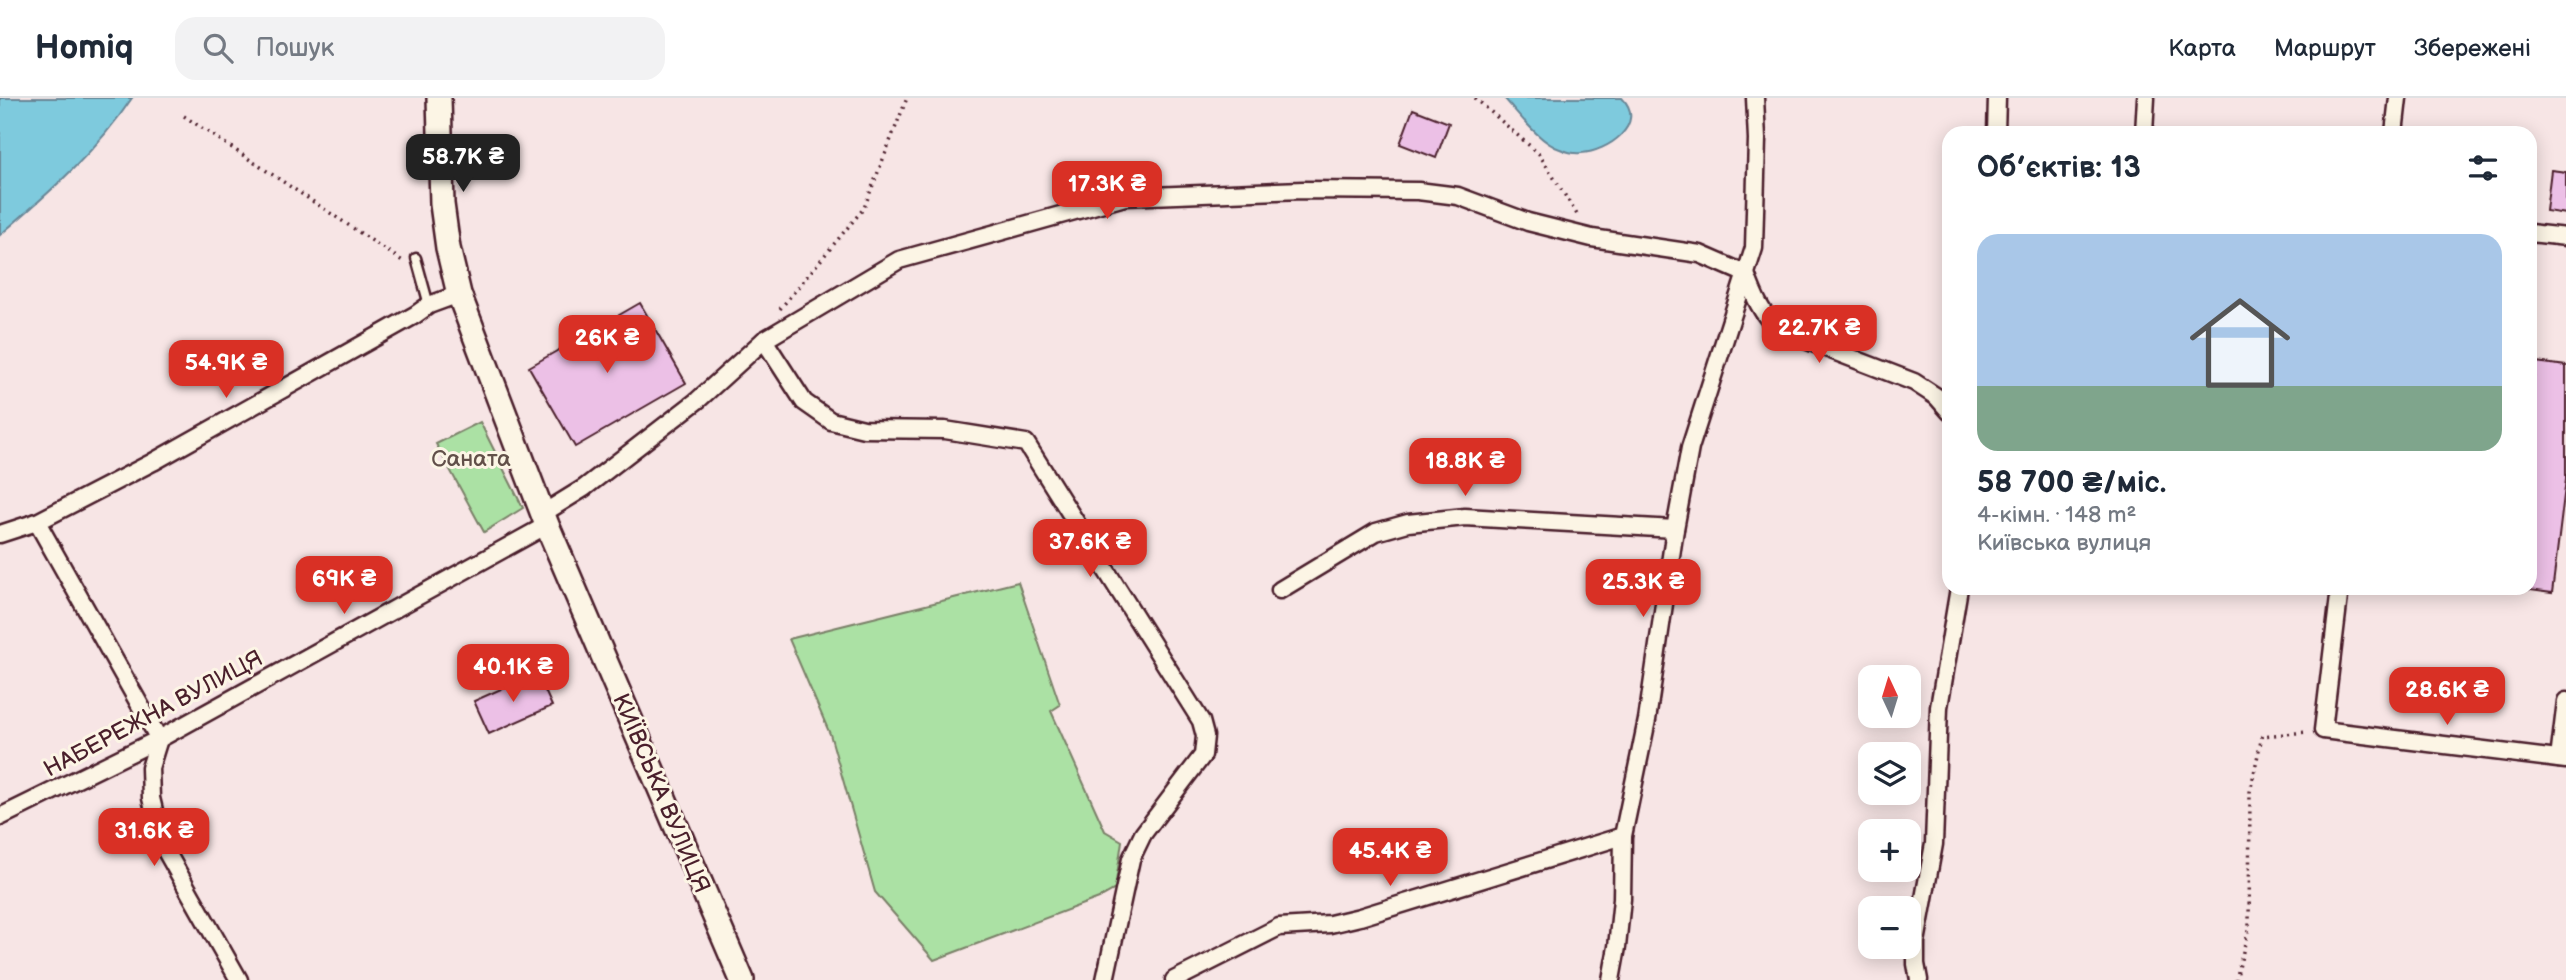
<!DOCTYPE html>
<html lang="uk">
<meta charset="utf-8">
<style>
body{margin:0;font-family:"Balsamiq Sans",sans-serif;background:#f2f2f3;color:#1f2937;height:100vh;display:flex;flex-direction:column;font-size:26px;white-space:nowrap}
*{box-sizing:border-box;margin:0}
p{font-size:23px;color:#747a83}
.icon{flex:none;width:38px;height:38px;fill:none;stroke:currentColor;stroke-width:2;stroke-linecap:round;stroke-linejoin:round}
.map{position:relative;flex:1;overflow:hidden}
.panel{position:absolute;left:1942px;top:28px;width:595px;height:469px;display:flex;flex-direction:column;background:#fff;border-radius:21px;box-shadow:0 4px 18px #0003}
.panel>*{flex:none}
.needle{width:46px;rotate:356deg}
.tools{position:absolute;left:1858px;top:567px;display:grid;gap:14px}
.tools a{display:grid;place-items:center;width:63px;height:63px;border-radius:14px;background:#fff;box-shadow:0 4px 18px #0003;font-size:35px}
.price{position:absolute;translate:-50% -60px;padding:0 16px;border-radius:14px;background:#d93025;color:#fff;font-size:23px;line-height:46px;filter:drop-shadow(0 2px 4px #0008)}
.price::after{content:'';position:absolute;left:50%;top:42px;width:21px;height:16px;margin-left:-10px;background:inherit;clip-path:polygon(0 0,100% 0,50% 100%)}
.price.on{background:#222;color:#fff}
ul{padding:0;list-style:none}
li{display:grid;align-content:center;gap:14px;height:371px;padding:0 35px}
li span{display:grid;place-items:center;height:217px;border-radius:21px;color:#555}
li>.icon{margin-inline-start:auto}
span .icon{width:126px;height:126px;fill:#fffc;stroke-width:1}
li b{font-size:30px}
h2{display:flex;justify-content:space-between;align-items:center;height:84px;padding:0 35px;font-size:30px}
header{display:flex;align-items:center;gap:42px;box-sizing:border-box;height:98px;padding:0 35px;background:#fff;border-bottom:2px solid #e0e1e3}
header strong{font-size:33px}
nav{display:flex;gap:38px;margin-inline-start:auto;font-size:24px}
.search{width:490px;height:63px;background:#f2f2f3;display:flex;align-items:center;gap:18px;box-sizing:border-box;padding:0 24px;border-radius:21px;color:#747a83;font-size:26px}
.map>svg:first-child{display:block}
</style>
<header>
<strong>Homiq</strong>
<div class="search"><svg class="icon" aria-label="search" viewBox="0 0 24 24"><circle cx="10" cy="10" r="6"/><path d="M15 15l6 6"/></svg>Пошук</div>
<nav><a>Карта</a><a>Маршрут</a><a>Збережені</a></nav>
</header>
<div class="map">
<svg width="2566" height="882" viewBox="0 0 2566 882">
<rect width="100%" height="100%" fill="#f7e5e5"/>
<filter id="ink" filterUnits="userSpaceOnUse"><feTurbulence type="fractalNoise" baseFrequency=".0143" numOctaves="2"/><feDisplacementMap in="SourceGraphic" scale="14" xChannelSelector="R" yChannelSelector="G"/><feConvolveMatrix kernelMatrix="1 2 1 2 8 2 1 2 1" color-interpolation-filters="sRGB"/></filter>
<g filter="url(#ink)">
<!-- green -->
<g fill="#abe1a4" stroke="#7a8068" stroke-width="2">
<path d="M480,324L523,410L484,434L436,346Z"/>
<path d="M1018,484L1060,607L1051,613L1105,733L1122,743L1115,791L1099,800L934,862L875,794L830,636L789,541Z"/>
</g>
<!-- water -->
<g fill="#7ecadd" stroke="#698696" stroke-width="2">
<path d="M0,0H132C97,53 48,96 0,137Z"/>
<path d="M1504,0H1622C1648,26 1607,54 1581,55C1575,56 1565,53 1560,51C1540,45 1518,15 1504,0Z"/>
</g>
<!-- building -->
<g fill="#ecc0e6" stroke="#4a1f2b" stroke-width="2">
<path d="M1413,11L1449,25L1436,60L1400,46Z"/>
<path d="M2551,72L2566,74V116L2546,113Z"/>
<path d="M640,205L686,285L575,349L529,269Z"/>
<path d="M2536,264L2566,268V381L2552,495L2530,492V310Z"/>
<path d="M537,575L552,608L489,636L474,603Z"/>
</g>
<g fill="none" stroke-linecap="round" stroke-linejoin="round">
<!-- lane casing -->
<g stroke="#4a1f2b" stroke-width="13">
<path id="lane" d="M416,160L429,207"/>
</g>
<!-- street casing -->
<g stroke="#4a1f2b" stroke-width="21">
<g id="street">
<path d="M1996,35L1997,0"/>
<path d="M2144,35L2146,0"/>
<path d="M2394,35L2398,0"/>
<path d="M2530,135L2566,139"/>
<path d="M1746,176C1754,198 1761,216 1779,232L1914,284L1937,299L1950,314"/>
<path d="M764,242L804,304L831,323L864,331L945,332L1026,345L1201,623L1205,638L1203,657L1143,736L1131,761L1105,882"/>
<path d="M542,416L584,390L698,302L764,242L899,162L1125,99L1303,92L1418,93L1458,98L1528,124L1592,140L1700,156L1746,176"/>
<path d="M37,424L159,641"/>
<path d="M0,436L37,424L153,364L415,217L429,207L459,196"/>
<path d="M2340,490L2323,632L2566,662"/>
<path d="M1280,492L1376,434L1408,425L1465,419L1675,431"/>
<path d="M159,641L150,670L151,700L162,746L239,882"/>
<path d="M2559,661L2566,603"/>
<path d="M0,719L159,641L547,427"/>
<path d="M1174,882L1279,829L1330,826L1360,819L1623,738"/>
<path d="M1611,882L1617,849L1622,801L1623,738L1647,622L1675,431L1690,350L1754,150L1757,41L1755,0"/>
<path d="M1919,882L1916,866V844L1934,746L1939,609L1959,490"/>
</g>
</g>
<!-- secondary casing -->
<g stroke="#4a1f2b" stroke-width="28">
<path id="secondary" d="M439,0L442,106L448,150L459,196L547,427L742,882"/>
</g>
<!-- path -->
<g stroke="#4a1f2b" stroke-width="3.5" stroke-dasharray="2 5" stroke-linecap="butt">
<path d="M1475,0L1539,56L1578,118"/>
<path d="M184,18L404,164"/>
<path d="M780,211L864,110L907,0"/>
<path d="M2236,882L2249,829L2250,694L2262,638L2307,634"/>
</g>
<!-- lane -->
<use href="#lane" stroke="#fcf5e5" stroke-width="8"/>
<!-- street -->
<use href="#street" stroke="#fcf5e5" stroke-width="16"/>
<!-- secondary -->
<use href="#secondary" stroke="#fcf5e5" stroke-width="23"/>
</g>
</g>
<g text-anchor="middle" stroke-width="6" stroke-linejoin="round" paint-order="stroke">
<!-- park labels -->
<g font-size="23" fill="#625049" stroke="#fcf5e5">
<text x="471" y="368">Саната</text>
</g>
<!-- street labels -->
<g font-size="23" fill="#4a1f2b" stroke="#fcf5e5">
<text transform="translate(153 615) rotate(-28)" y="8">НАБЕРЕЖНА ВУЛИЦЯ</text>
<text transform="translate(662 695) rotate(67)" y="8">КИЇВСЬКА ВУЛИЦЯ</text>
</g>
</g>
</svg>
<div class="tools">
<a><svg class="needle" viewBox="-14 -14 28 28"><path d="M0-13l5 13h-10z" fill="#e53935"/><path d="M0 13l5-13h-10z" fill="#747a83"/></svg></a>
<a><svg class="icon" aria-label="layers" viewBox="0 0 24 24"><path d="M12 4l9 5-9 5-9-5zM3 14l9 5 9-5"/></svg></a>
<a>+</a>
<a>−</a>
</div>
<b class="price on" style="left:463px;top:96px">58.7K ₴</b>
<b class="price" style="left:1107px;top:123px">17.3K ₴</b>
<b class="price" style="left:1819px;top:267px">22.7K ₴</b>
<b class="price" style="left:607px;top:277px">26K ₴</b>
<b class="price" style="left:226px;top:302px">54.9K ₴</b>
<b class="price" style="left:1465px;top:400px">18.8K ₴</b>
<b class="price" style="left:1090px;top:481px">37.6K ₴</b>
<b class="price" style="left:344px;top:518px">69K ₴</b>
<b class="price" style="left:1643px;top:521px">25.3K ₴</b>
<b class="price" style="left:513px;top:606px">40.1K ₴</b>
<b class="price" style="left:2447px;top:629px">28.6K ₴</b>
<b class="price" style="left:154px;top:770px">31.6K ₴</b>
<b class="price" style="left:1390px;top:790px">45.4K ₴</b>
<section class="panel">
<h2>Об’єктів: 13<svg class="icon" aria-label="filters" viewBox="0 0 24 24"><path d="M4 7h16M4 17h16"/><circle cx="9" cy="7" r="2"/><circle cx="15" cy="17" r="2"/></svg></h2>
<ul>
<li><span style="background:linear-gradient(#a9c7e8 70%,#7fa58c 0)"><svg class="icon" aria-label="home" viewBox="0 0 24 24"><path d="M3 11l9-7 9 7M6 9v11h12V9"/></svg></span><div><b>58 700 ₴/міс.</b><p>4-кімн. · 148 m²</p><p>Київська вулиця</p></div></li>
</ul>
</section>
</div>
